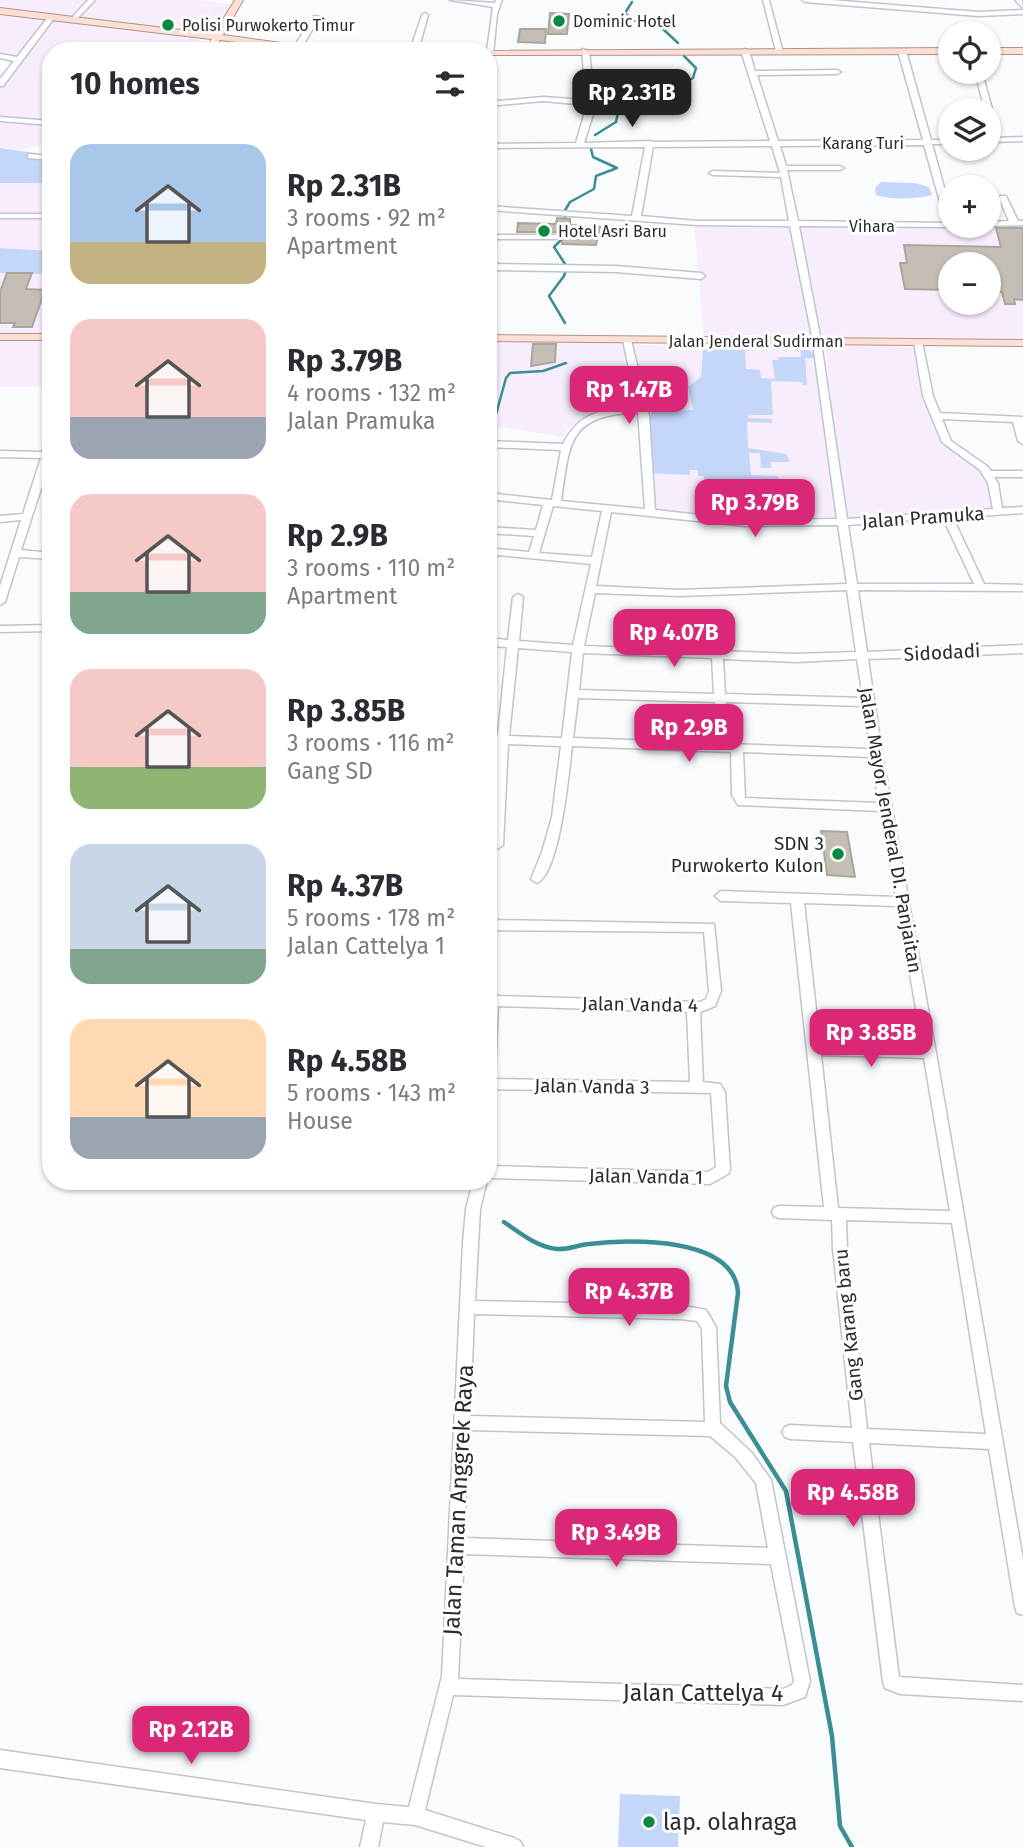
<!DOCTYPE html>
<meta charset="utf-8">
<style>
body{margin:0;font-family:"Fira Sans",sans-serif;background:#f2f2f3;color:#2b2b33;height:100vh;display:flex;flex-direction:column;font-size:26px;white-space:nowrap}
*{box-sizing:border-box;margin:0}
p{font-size:23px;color:#7c7c81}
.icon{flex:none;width:38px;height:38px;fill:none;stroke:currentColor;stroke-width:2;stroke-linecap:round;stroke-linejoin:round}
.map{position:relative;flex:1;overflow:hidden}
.panel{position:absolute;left:42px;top:42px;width:455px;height:1148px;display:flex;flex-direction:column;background:#fff;border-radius:28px;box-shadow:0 2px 5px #0004}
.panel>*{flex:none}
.controls{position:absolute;left:938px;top:21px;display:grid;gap:14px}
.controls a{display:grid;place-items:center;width:63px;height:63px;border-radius:50%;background:#fff;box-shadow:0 2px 5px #0004;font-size:35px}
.price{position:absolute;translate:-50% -60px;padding:0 16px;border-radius:14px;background:#db2777;color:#fff;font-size:23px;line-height:46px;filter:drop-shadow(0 2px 4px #0008)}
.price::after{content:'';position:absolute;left:50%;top:42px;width:21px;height:16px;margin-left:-10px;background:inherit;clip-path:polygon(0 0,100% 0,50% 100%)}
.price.active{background:#222;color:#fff}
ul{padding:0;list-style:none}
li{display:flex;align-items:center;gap:21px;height:175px;padding:0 28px}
li span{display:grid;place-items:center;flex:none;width:196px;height:140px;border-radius:21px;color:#555}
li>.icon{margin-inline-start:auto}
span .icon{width:84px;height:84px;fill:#fffc;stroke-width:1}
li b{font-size:30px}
h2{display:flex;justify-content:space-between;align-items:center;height:84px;padding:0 28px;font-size:30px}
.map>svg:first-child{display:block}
</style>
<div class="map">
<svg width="1023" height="1847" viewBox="0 0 1023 1847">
<rect width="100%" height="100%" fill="#fafbfd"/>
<!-- commercial -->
<g fill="#f7edfd" fill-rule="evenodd">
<path d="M0,0H197L239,5L219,37L73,21L191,38L198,39L205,46L202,51H51V143L20,150L0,148V83L51,22L55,20L51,17L18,59L0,56Z"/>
<path d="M0,183H51V251L0,248Z"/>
<path d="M694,223L798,228L802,244L799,228L1023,223V341L704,339ZM950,264H989V303H950Z"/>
<path d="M0,252L51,258V387H0Z"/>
<path d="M488,338H626L627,345H814L841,520L706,518L650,514L642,409L591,413L568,428L564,437L488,425Z"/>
<path d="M825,345L918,347L947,442L984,468L997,511L844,521Z"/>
</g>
<!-- green -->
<g fill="#c4d7f8">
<path d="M0,148L35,153L43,159H51V183H0Z"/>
<path d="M881,182L914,183L929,187L932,195C916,199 891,200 876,195L875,188Z"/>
<path d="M0,248L51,251V281H46L42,274L0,273Z"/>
<path d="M800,347L810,350L816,358H805L807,385H802L803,382L771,381L773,415H748V418L772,419V423L747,422L748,448L786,454L790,462H771V468H761L760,453H749L751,475L778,476L779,480H771V483H764L765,487L751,485V482L704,481V476H698V470H690V475L648,473L644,416H651V412L693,410L688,387L701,377L703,348H745L746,369L760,370L761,378L775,379L772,360H778V357H801Z"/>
<path d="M620,1794L680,1796L678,1847H618Z"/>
</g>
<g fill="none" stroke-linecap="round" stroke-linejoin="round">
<!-- stream-far1 -->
<g stroke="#3b8e94" stroke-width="2.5">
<path d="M632,2L625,13L632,20L663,29L678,43"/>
<path d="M595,135L616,122L620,104C629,103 670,97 676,93C683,89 683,83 693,78L696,68L684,56"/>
<path d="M566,221L564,212L570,202L594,189L596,176L617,168L593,157L591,149"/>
<path d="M564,237L554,247L567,267L564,276L549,296L565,323"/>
<path d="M488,424L495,418L506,378L510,373L543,371L566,363"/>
</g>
<!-- stream -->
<path stroke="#3b8e94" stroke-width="4.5" d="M504,1222C520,1233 537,1247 557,1249C568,1250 578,1245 589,1244C629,1239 735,1236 738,1293L726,1386L730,1402L786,1491L832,1736L840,1826L852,1847"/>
</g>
<!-- building -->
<g fill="#c4beb4" stroke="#aba69c" stroke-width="2">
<path d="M550,13L569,14L567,34H548Z"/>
<path d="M520,29H546L545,43L518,42Z"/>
<path d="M557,218L570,219V225L600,227L596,245L562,244L563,236L556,232H517L518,223L556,224Z"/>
<path d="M996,228H1023V300L1014,299L1015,304H1005L1002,292L989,291V264H950V290L905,289L900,263H907L904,245L1001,247Z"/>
<path d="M7,273H32L26,289L45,290L32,327H13L15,323H0V292Z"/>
<path d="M533,344H556L555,362L531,366Z"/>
<path d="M749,483L764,490L768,514H730L728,484Z"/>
<path d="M821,831L847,832L855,877L827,875Z"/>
</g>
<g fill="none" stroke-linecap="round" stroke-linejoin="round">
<!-- minor casing -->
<g stroke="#bfc4ce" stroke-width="3">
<g id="minor">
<path d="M88,0H95L75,21H71V19Z"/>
<path d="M450,0L495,3L496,0H502L497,14L493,54H488L487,51L493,7Z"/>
<path d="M763,0H769L783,53L776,51Z"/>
<path d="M802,0H831L978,12L1023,10V14L978,16L805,2Z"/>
<path d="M1015,0H1022L1023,8Z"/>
<path d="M425,13L428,15L418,51H410L422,15Z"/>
<path d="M49,16L55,17L3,86H0V79L14,61L0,58V54L17,57Z"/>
<path d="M314,16L320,17L300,50H294L293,48Z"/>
<path d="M213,37L220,39L213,51H206Z"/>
<path d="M582,49L589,51L595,108L584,143L650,141L653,142L770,141L741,51L745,49L749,51L755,71L837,70L841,72L837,74L757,75L778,141L923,140L898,51L902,49L906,51L931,140H950V144H932L950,209V226L953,227L799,226L820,336L847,519L993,509L988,483L980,470L942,442L923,396L914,342L915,340L922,342L933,396L940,413L1023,417V444L1018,441L1013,422L942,419L951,441L987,466L991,471H1023V477H994L998,483L1002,508L1023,507V513L953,518L984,584L1023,585V591L858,590L867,652L1023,645V653L868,659L882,753L936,1053L1023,1560V1615L1017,1613L1015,1607L989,1449L869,1443L899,1677L1023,1685V1701L900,1694L885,1688L883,1682L853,1442L790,1439L785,1437L782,1432L785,1427L790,1425L852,1428L833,1249L832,1220L779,1218L774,1216L772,1212L774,1208L779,1206L824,1207L791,903L721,901L715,896L721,891L896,897L881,811L738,805L732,795L731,752L572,746C569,772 560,873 537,883L531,879L542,852L552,817L561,746L508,744L503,845L497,849L491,845L497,743H488V735H498L507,647L488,646V638L508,640L513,597L518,594L523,597L519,641L573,645L591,564L488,554V548L529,552L534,536L488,533V527L536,530L543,505L488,499V493L552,500L561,450L488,447V441L563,444C580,411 603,409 637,407L623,340L627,337L631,340L649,416L655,510L745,520L837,519L812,336L790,226L697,225L488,210V206L632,216L645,147L488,148V144L576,143L587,105L543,101L488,106V102L543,97L586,100ZM924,145L946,223L798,221L787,170H840L844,168L840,166H786L780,146ZM772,146L780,173L713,171L709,173L713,175L781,177L789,221H697L641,216L653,147ZM638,412L645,509L561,501C570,439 569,416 638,412ZM553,506L602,511L592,557L539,553ZM611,512L745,526L838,525L847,584L679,590L596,586ZM943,518L974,584H857L848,525ZM847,590L856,652L796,654L584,646L595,593L679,596ZM518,648L572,652L562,738L509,736ZM583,653L712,658L714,694L579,690ZM723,659L796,662L857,659L863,698L725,694ZM578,698L715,702L718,743L573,738ZM726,702L864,706L870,749L729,744ZM743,752L871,757L879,803L745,798ZM804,903L898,906L923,1048L820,1045ZM821,1055L924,1058L950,1211L838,1208ZM846,1220L952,1223L986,1434L867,1429L847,1249Z"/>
<path d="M975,72H982L995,120L989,123V110H985Z"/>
<path d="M0,117L51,121V125L0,121Z"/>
<path d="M1023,137V141L989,142V138Z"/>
<path d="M28,154L51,156V160L28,158Z"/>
<path d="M1000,196H1006L1018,221H1023V225L986,226H989V222L1009,221L999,198Z"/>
<rect x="0" y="214" width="51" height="4"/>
<path d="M488,235H556L560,237L556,239H488Z"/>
<path d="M488,264L616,266L701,273L705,276L701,279L616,272L488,270Z"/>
<path d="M51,437V458L21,550L51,553V559L19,557L5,602L0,605V586L21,520L0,522V516L23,514L41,458L0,457V451L42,452L46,440Z"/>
<path d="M51,625V631L0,632V626Z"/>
<path d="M488,920L714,924L721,991L715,1006L700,1012L703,1082L720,1084L725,1092L730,1170L728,1174L710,1184L488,1178V1166L708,1172L716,1167L711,1093L488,1089V1079L690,1082L687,1012L498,1006L495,1072L493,1076L488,1077V985L492,986L497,996L700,1002L706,999L709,991L704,932L488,930Z"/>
<path d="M473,1181H487L480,1209L475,1301L680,1305L706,1310L716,1327L720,1423L752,1453L771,1480L810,1681L805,1697L783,1705L453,1695L425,1810L514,1838L520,1841L523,1847H486L415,1825L383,1822L378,1847H360L366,1820L0,1768V1750L376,1804L409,1807L442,1676L463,1243L466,1209ZM474,1314L680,1319L697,1321L702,1329L705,1422L470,1416ZM469,1430L710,1436L735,1457L756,1483L768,1548L464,1538ZM464,1554L771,1564L794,1681L792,1685L783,1689L458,1679Z"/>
</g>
</g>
<!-- major casing -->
<g stroke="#b19289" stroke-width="2">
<g id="major">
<path d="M235,0H243L223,35L338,51H309L220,40L216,42L211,39L0,14V8L214,34Z"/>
<path d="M950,48V54L488,55V51H484Z"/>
<rect x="989" y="48" width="34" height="6"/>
<rect x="0" y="334" width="51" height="6"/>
<path d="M488,335L1023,340V346L488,341Z"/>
</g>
</g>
<!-- minor -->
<use href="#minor" fill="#fff" fill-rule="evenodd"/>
<!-- major -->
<use href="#major" fill="#fcdfd5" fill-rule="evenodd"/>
</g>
<!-- markers -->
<g fill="#078843" stroke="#fff" stroke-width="2.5">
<circle cx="559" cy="21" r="7"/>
<circle cx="168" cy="25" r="7"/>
<circle cx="544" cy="231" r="7"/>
<circle cx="838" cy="854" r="7"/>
<circle cx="649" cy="1822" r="7"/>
</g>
<g text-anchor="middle" stroke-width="6" stroke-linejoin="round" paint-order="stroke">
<!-- far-poi labels -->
<g font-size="16" fill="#292b2f" stroke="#fff" text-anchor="start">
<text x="573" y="27">Dominic Hotel</text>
<text x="182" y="31">Polisi Purwokerto Timur</text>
<text x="558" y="237">Hotel Asri Baru</text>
</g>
<!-- far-street labels -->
<g font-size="16" fill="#292b2f" stroke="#fff">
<text x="863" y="149">Karang Turi</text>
<text x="872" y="232">Vihara</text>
<text x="756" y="347">Jalan Jenderal Sudirman</text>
</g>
<!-- street labels -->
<g font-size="19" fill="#292b2f" stroke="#fff">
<text transform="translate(923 517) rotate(-4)" y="7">Jalan Pramuka</text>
<text transform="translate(942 652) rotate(-3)" y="7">Sidodadi</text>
<text transform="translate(891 830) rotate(80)" y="7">Jalan Mayor Jenderal DI. Panjaitan</text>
<text transform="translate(640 1004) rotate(1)" y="7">Jalan Vanda 4</text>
<text transform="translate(592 1086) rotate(1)" y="7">Jalan Vanda 3</text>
<text transform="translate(646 1176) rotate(1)" y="7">Jalan Vanda 1</text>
<text transform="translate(848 1325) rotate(-96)" y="7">Gang Karang baru</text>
</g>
<!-- poi labels -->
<g font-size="19" fill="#292b2f" stroke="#fff" text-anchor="end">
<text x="824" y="850">SDN 3<tspan x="824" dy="22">Purwokerto Kulon</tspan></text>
</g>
<!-- near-street labels -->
<g font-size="23" fill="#292b2f" stroke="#fff">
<text transform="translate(458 1500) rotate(-87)" y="8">Jalan Taman Anggrek Raya</text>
<text x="703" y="1701">Jalan Cattelya 4</text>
</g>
<!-- near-poi labels -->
<g font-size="23" fill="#292b2f" stroke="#fff" text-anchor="start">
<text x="663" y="1830">lap. olahraga</text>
</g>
</g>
</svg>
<div class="controls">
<a><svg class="icon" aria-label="locate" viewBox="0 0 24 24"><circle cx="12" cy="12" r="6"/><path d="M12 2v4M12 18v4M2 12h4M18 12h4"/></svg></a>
<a><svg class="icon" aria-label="layers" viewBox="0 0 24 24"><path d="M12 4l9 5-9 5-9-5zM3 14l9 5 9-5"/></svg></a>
<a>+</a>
<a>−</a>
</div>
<b class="price active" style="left:632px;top:129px">Rp 2.31B</b>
<b class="price" style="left:629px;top:426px">Rp 1.47B</b>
<b class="price" style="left:755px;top:539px">Rp 3.79B</b>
<b class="price" style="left:674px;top:669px">Rp 4.07B</b>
<b class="price" style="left:689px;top:764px">Rp 2.9B</b>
<b class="price" style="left:871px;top:1069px">Rp 3.85B</b>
<b class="price" style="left:629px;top:1328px">Rp 4.37B</b>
<b class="price" style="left:853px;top:1529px">Rp 4.58B</b>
<b class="price" style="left:616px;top:1569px">Rp 3.49B</b>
<b class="price" style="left:191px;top:1766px">Rp 2.12B</b>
<section class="panel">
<h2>10 homes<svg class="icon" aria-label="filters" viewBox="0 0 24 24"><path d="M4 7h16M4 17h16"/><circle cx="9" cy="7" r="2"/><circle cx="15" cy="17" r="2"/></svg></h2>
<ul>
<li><span style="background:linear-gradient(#a9c7e8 70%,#c2b280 0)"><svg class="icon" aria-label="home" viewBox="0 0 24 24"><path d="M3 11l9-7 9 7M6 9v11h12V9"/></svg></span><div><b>Rp 2.31B</b><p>3 rooms · 92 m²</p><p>Apartment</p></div></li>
<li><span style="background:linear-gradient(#f6c9c9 70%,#9aa5b1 0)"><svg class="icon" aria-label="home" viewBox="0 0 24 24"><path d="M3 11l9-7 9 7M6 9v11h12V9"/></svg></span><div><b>Rp 3.79B</b><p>4 rooms · 132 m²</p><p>Jalan Pramuka</p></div></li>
<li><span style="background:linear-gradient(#f6c9c9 70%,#7fa58c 0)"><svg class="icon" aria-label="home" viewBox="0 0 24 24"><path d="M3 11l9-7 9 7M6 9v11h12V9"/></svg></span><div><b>Rp 2.9B</b><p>3 rooms · 110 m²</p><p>Apartment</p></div></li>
<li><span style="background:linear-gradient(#f6c9c9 70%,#8fb573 0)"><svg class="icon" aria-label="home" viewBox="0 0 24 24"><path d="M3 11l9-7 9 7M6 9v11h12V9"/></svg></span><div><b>Rp 3.85B</b><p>3 rooms · 116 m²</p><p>Gang SD</p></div></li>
<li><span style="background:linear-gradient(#c9d6e8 75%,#7fa58c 0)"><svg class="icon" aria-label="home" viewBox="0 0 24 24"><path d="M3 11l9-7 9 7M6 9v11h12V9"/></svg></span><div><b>Rp 4.37B</b><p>5 rooms · 178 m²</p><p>Jalan Cattelya 1</p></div></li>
<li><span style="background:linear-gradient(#ffd9b3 70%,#9aa5b1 0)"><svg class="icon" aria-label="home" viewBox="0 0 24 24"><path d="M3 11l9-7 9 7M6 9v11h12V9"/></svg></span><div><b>Rp 4.58B</b><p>5 rooms · 143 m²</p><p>House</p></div></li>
</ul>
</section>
</div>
